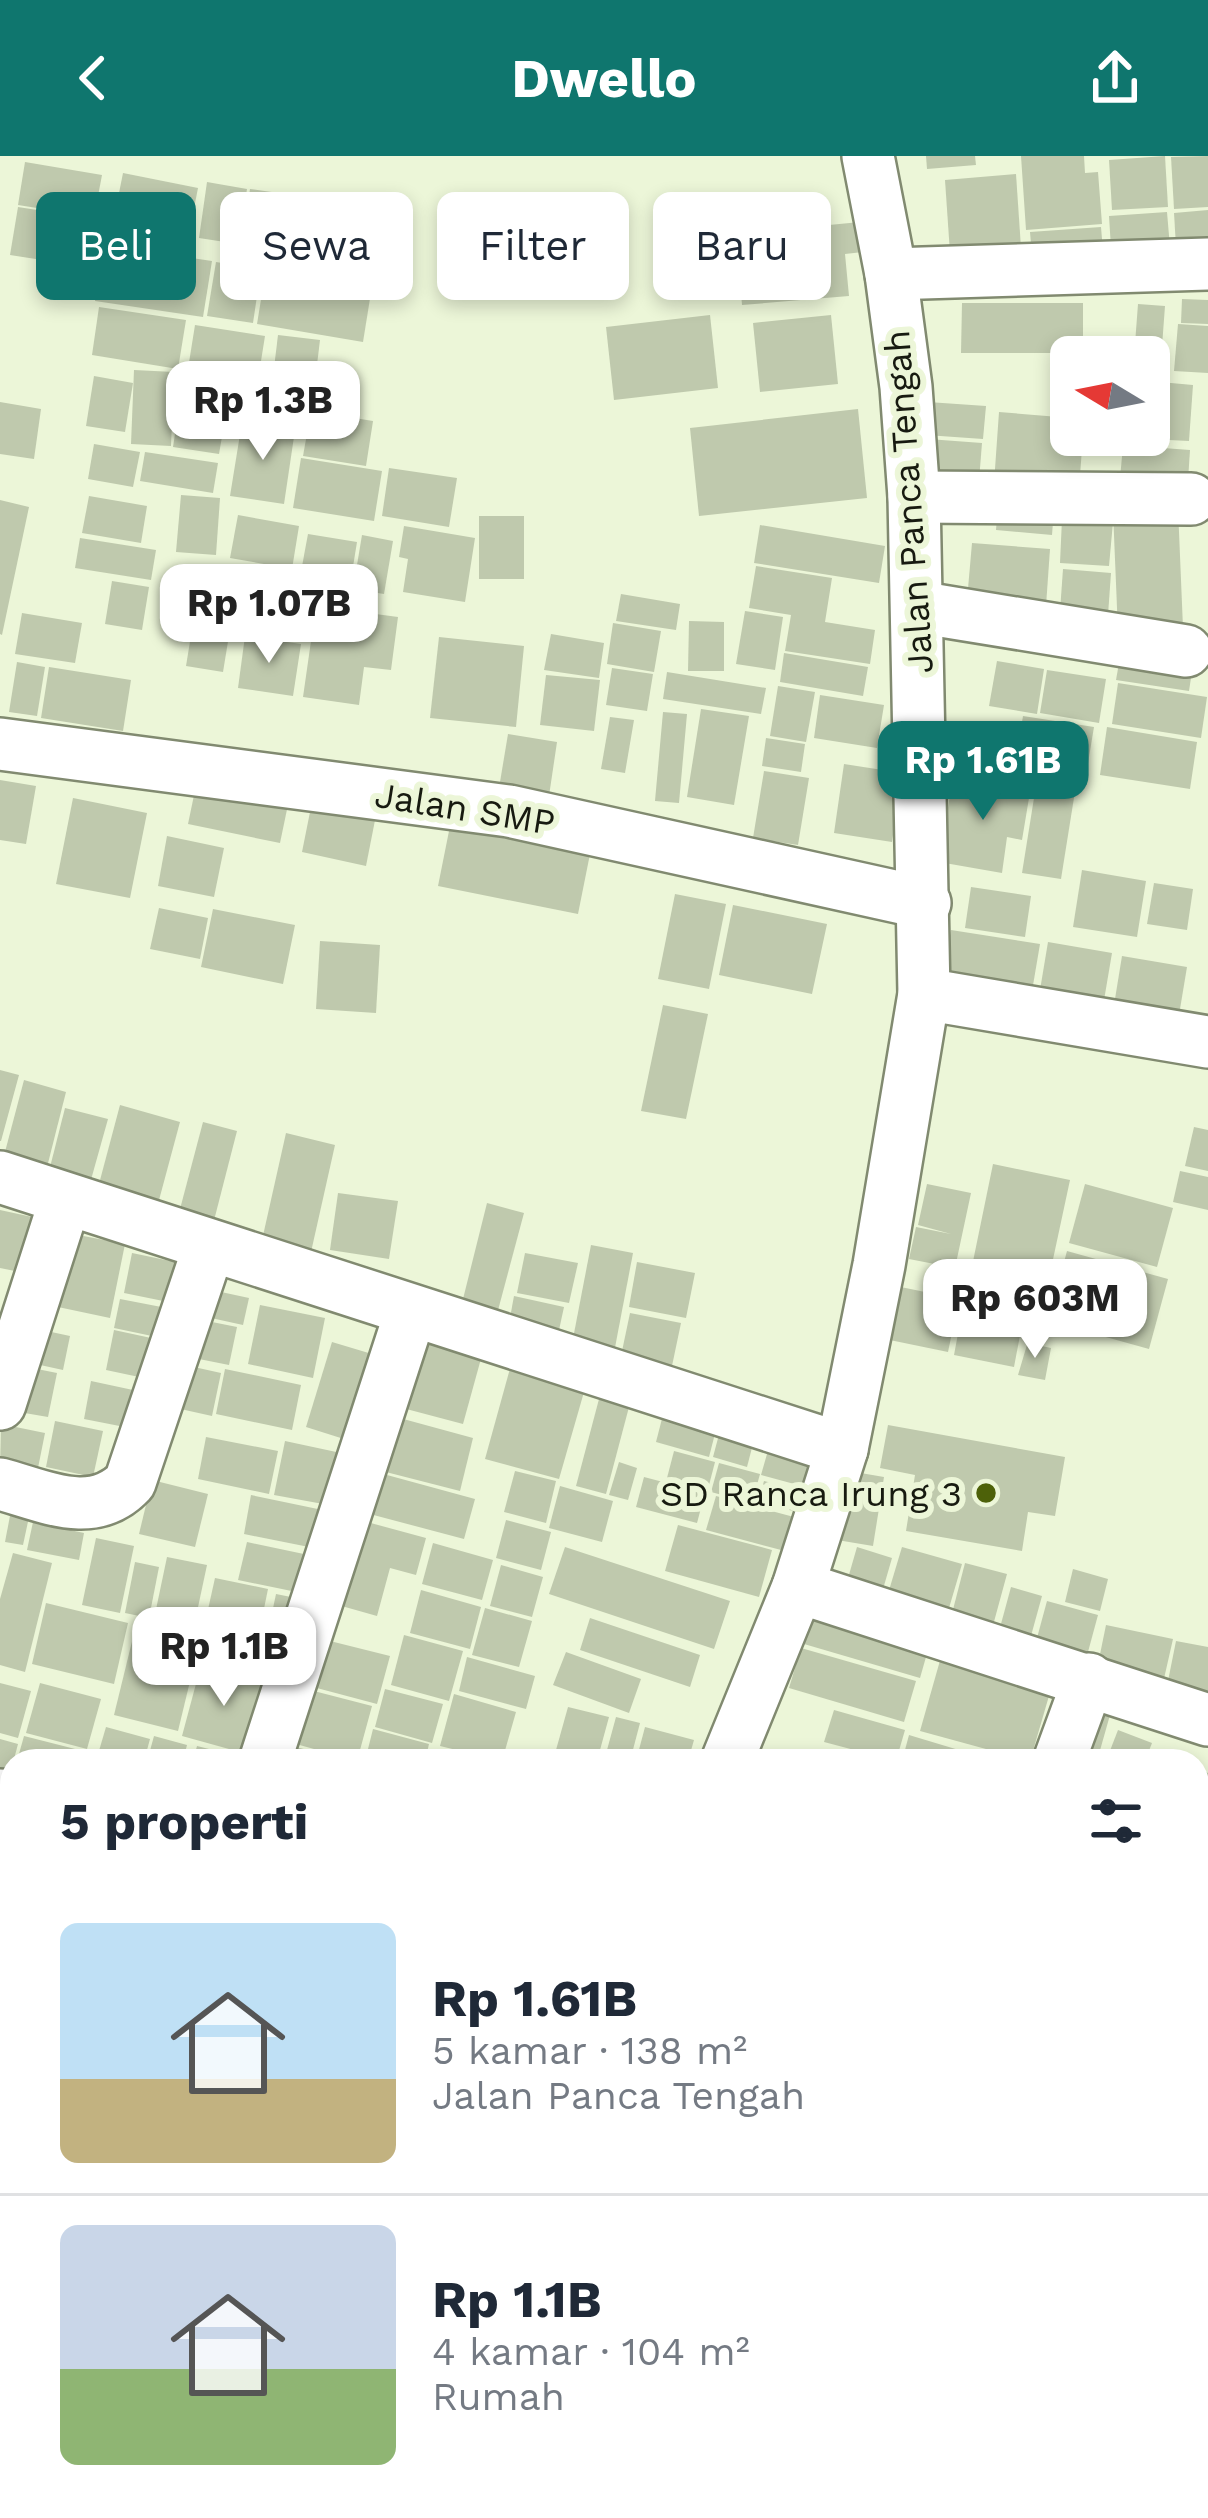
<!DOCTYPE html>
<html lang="id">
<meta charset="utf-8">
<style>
body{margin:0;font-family:"Work Sans",sans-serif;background:#f2f2f3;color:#1f2937;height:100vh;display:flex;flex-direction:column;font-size:45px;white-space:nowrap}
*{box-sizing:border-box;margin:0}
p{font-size:39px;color:#747a83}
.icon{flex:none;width:66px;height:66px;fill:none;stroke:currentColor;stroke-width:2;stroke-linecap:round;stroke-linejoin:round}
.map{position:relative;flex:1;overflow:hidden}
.panel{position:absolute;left:0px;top:1593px;width:1209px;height:771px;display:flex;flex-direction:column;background:#fff;border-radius:36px 36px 0 0;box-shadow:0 6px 18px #0003}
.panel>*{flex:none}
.banner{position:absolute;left:36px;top:36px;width:1137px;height:108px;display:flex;gap:24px}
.needle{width:78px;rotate:280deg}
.buttons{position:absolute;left:1050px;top:180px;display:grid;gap:24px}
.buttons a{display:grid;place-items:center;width:120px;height:120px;border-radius:18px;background:#fff;box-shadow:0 6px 18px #0003;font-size:60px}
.price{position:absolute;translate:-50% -102px;padding:0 27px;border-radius:24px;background:#fff;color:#222;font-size:39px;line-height:78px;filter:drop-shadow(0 3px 6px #0008)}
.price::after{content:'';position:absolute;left:50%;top:72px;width:36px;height:27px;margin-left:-18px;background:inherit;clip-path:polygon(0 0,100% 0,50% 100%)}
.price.selected{background:#0f766e;color:#fff}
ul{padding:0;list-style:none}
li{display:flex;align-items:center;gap:36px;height:300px;padding:0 60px}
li+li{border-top:3px solid #e0e1e3}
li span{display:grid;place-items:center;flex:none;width:336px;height:240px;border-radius:18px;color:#555}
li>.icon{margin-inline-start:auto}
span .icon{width:144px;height:144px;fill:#fffc;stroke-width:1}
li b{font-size:51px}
h2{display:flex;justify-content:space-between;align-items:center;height:144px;padding:0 60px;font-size:51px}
.chip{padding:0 42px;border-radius:18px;background:#fff;box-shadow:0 6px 18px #0003;font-size:42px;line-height:108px}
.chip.selected{background:#0f766e;color:#fff}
header{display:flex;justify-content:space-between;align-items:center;height:156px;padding:0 60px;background:#0f766e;color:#fff;font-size:54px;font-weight:700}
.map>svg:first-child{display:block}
</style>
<header><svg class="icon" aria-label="back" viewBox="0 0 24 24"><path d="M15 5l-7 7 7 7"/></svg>Dwello<svg class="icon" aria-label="share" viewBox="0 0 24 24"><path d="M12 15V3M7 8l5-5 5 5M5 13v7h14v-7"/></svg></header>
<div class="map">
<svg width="1208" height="2362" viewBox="0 0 1208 2362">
<rect width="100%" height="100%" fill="#ecf6d8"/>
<!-- building -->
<g fill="#bfc9ad">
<path d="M926,0H975L976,9L927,13Z"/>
<path d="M1021,0H1084L1085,17L1098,16L1102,68L1026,74Z"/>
<path d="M1165,0L1168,51L1112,54L1109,4Z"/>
<path d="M1208,0V51L1174,53L1171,1Z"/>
<path d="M25,6L102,19L94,61L18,49Z"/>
<path d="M123,17L198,32L187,88L112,72Z"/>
<path d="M1016,18L1021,92L950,97L945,24Z"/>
<path d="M207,26L247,33L238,88L199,82Z"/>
<path d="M250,33L293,39L285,89L242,82Z"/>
<path d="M18,51L94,63L87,111L10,99Z"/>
<path d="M1208,54V105L1177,107L1174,57Z"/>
<path d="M1167,56L1171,103L1112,108L1109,60Z"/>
<path d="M860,66L863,96L845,98L849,140L742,149L736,78Z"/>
<path d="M1101,71L1104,107L1033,112L1030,76Z"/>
<path d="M103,89L212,105L203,161L95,145Z"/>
<path d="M216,106L261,113L253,167L207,160Z"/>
<path d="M267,107L373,124L363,186L257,168Z"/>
<path d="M1182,143L1208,144V168L1181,167Z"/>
<path d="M962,147H1083V197H961Z"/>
<path d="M1138,148L1165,150L1160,217H1149V201H1134Z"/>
<path d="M99,151L186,164L178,213L92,199Z"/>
<path d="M710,159L718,232L614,244L606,171Z"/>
<path d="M831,159L838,228L760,236L753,167Z"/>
<path d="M1178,168L1208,170V217L1174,215Z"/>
<path d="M195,169L265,180L257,230L187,219Z"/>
<path d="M278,179L320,184L312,250L270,245Z"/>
<path d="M134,214L174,216L171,290L131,288Z"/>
<path d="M94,220L133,227L125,276L86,270Z"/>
<path d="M1149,225L1193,229L1189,285L1149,283Z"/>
<path d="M180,245L227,252L219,298L173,291Z"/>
<path d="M0,246L41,253L34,303L0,298Z"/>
<path d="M928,246L986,250L983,283L926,279Z"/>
<path d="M858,253L867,342L699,360L690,272Z"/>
<path d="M311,255L373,265L366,310L303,300Z"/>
<path d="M999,256L1071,262V279H1083L1079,333L994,327Z"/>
<path d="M242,266L295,274L284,348L230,340Z"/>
<path d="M928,283L982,287L978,337L924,333Z"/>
<path d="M94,288L140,296L133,331L88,323Z"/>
<path d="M1123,289L1190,294L1187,339L1119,334Z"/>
<path d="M145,296L218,307L213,337L140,325Z"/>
<path d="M301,302L382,315L374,365L293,352Z"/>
<path d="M389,312L457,322L449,371L382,360Z"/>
<path d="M181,339L220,342L216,399L176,396Z"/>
<path d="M89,340L147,350L141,387L82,377Z"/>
<path d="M0,344L29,351L2,479L0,478Z"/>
<path d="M998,349L1054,353L1052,379L996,374Z"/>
<path d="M1178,352L1183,472L1118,476L1113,355Z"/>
<path d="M238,359L299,370L292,413L230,402Z"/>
<rect x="479" y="360" width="45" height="63"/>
<path d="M1062,363L1113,366L1109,410L1060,407Z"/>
<path d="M760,369L885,390L879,427L754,407Z"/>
<path d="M404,370L475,382L465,446L403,436L408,403L399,401Z"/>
<path d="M308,378L357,386L350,429L300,421Z"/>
<path d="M362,379L393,385L384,438L353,433Z"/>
<path d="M80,382L156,394L151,424L75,412Z"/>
<path d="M972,387L1050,393L1046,450L967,444Z"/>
<path d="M756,410L832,422L825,466L875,474L870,508L785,495L791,459L749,452Z"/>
<path d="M1063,413L1111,417L1108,459L1060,455Z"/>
<path d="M112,425L149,431L142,474L105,468Z"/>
<path d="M198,437L235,443L223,516L186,510Z"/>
<path d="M240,438L309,449L303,486L233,475Z"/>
<path d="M621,438L680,448L676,474L616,465Z"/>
<path d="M316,450L398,461L391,514L364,511L359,549L303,541Z"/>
<path d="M745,455L783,461L775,514L736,508Z"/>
<path d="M22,457L82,467L75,507L15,498Z"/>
<path d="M689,465L724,466V515H688Z"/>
<path d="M613,467L661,475L654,516L607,508Z"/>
<path d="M551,478L604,487L599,522L544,514Z"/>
<path d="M245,480L301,488L293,540L238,532Z"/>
<path d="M439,481L524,490L516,571L430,562Z"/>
<path d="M1122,490L1194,502L1189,535L1116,524Z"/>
<path d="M784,497L868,511L863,540L780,526Z"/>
<path d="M997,505L1044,513L1037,558L989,550Z"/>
<path d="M17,506L45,511L37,560L9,556Z"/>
<path d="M49,511L131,524L123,575L41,562Z"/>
<path d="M612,512L653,518L647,555L606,549Z"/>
<path d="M1047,514L1106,523L1099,567L1040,557Z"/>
<path d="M667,516L766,532L761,558L663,543Z"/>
<path d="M546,519L600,524L594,575L540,569Z"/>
<path d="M1118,527L1207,541L1201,582L1112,568Z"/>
<path d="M778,530L815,536L806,586L770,580Z"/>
<path d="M820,539L884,549L877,592L814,582Z"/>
<path d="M701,553L749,560L734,649L687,641Z"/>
<path d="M663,556L687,558L679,647L655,645Z"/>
<path d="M1023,560L1094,571L1088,607L1017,596Z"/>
<path d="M610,561L634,564L625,617L601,613Z"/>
<path d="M1107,571L1197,586L1190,633L1100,619Z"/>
<path d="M508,578L557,586L549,640L499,632Z"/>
<path d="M766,582L805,588L801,616L762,610Z"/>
<path d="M844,608L902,617L892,686L834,677Z"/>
<path d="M764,615L809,622L798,689L753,682Z"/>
<path d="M1038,617L1077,623L1061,723L1022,717Z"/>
<path d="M198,620L290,639L280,687L188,668Z"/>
<path d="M953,621L1031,630L1022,684L1007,681L1002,717L939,706Z"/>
<path d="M0,624L36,630L26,688L0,684Z"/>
<path d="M313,641L377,654L366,710L302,696Z"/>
<path d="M73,642L147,657L130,742L56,728Z"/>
<path d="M451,665L591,693L578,758L438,730Z"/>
<path d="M167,680L224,692L214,741L158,730Z"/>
<path d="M1082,714L1146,725L1137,781L1073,771Z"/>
<path d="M1154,727L1193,733L1187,774L1147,768Z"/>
<path d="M971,731L1031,740L1025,781L965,772Z"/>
<path d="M675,738L726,748L709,833L658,823Z"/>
<path d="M733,749L827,768L812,838L719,819Z"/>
<path d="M159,752L208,762L200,803L150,793Z"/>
<path d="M213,753L295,769L283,828L201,811Z"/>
<path d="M951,774L1040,788L1030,847L941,832Z"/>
<path d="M320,785L380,789L376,857L316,853Z"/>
<path d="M1048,786L1112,797L1102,856L1038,846Z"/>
<path d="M1122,800L1187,811L1179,859L1114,849Z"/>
<path d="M663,849L708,858L686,963L641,955Z"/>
<path d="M0,914L19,919L1,985H0Z"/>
<path d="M24,924L66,936L44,1023L1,1011Z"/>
<path d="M120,949L180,966L155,1059L95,1043Z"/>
<path d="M65,952L108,963L87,1038L46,1027Z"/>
<path d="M203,966L237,975L210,1080L175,1072Z"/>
<path d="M1194,971L1208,974V1015L1185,1010Z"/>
<path d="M286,977L335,989L309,1105L260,1093Z"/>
<path d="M993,1008L1070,1024L1046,1136L970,1120Z"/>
<path d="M1180,1015L1208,1021V1054L1173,1046Z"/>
<path d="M927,1028L971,1037L955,1112L909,1103L916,1071L951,1078L918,1069Z"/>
<path d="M1085,1028L1173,1052L1157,1111L1069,1087Z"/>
<path d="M338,1037L398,1045L389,1103L330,1094Z"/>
<path d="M487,1047L524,1057L493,1173L458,1163Z"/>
<path d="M0,1054L46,1064L35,1119L0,1112Z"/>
<path d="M73,1078L125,1088L110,1162L58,1151Z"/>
<path d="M591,1089L633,1097L613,1202L571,1193Z"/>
<path d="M1067,1095L1168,1123L1149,1193L1048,1165Z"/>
<path d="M132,1097L185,1108L178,1148L124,1137Z"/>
<path d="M525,1097L578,1107L569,1147L517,1137Z"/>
<path d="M637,1106L695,1117L686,1162L629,1151Z"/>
<path d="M891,1129L959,1143L948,1196L880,1182Z"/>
<path d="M967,1130L1027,1142L1014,1211L954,1199Z"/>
<path d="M198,1131L249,1142L243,1169L193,1158Z"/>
<path d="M514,1140L564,1151L556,1188L507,1178Z"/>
<path d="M120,1143L177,1154L171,1184L114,1172Z"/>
<path d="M260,1149L325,1162L313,1222L248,1208Z"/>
<path d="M630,1157L681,1167L668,1229L617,1219Z"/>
<path d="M187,1161L237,1171L229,1209L179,1199Z"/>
<path d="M28,1171L70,1180L63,1214L22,1205Z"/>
<path d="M114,1174L165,1185L158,1225L106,1214Z"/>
<path d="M414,1181L482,1199L463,1268L395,1250Z"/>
<path d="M1029,1182L1033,1183L1032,1188L1051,1192L1045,1224L1018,1219Z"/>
<path d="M332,1186L392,1204L366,1290L306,1271Z"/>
<path d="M176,1207L221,1217L212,1260L167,1250Z"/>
<path d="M17,1209L57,1217L48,1261L7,1254Z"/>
<path d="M511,1209L586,1229L559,1323L485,1303Z"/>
<path d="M225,1213L301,1229L292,1274L216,1258Z"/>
<path d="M91,1225L147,1237L140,1274L84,1263Z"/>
<path d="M599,1243L629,1251L606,1338L576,1330Z"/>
<path d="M665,1251L718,1266L709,1301L656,1286Z"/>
<path d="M396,1261L473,1282L460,1335L382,1315Z"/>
<path d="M55,1265L103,1275L93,1321L46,1311Z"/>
<path d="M1,1268L45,1277L36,1322L0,1315Z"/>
<path d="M888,1269L1065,1301L1055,1360L1028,1356L1022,1395L906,1375L915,1319L880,1312Z"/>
<path d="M721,1271L755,1280L747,1311L713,1301Z"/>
<path d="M206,1281L278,1295L269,1338L198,1323Z"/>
<path d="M285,1285L355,1300L345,1352L274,1339Z"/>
<path d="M769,1291L817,1303L809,1332L761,1319Z"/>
<path d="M674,1295L715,1306L708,1333L667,1322Z"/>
<path d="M619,1306L637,1312L628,1344L609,1339Z"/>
<path d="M719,1307L760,1318L752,1347L711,1336Z"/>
<path d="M843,1314L884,1321L873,1390L831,1383Z"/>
<path d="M515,1315L556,1325L546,1367L504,1356Z"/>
<path d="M376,1316L475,1343L464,1383L366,1357Z"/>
<path d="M644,1321L705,1337L697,1367L636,1351Z"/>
<path d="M152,1324L208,1338L195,1391L139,1378Z"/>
<path d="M764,1325L803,1335L797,1356L758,1346Z"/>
<path d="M560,1330L613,1345L602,1386L549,1372Z"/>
<path d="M251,1339L337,1357L329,1395L244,1378Z"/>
<path d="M716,1340L794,1361L785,1395L706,1374Z"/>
<path d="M13,1344L32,1347L23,1389L5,1386Z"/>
<path d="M356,1363L426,1382L416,1419L390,1412L377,1460L331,1447Z"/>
<path d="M506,1364L551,1376L541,1414L496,1402Z"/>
<path d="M33,1366L84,1377L79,1404L27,1394Z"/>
<path d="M678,1369L772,1394L759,1441L665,1415Z"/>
<path d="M96,1382L134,1390L120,1457L82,1449Z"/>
<path d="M247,1386L318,1401L311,1439L238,1424Z"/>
<path d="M433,1387L493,1404L482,1444L422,1428Z"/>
<path d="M565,1391L730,1445L714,1493L549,1438Z"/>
<path d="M857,1391L892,1402L879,1447L844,1436Z"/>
<path d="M902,1391L962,1408L944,1469L884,1451Z"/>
<path d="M13,1397L52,1407L25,1516L0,1509V1443Z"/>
<path d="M167,1401L207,1409L194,1470L154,1463Z"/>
<path d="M135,1406L159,1411L149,1462L125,1457Z"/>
<path d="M965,1407L1007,1418L989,1484L948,1473Z"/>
<path d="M501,1409L543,1421L532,1461L490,1450Z"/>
<path d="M1073,1413L1108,1423L1100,1455L1065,1446Z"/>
<path d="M215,1422L268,1433L257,1487L203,1476Z"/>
<path d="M1011,1431L1042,1440L1026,1498L995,1490Z"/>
<path d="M421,1434L481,1451L470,1493L410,1477Z"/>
<path d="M276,1438L311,1445L303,1483L268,1476Z"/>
<path d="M1047,1445L1098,1459L1085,1507L1034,1493Z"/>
<path d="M46,1447L128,1467L114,1528L32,1508Z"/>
<path d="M485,1452L532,1465L519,1511L472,1499Z"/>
<path d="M812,1460L928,1494L920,1522L804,1488Z"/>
<path d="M590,1462L700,1499L690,1531L580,1494Z"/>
<path d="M136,1469L200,1484L178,1575L114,1559Z"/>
<path d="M1106,1469L1173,1483L1163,1527L1097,1513Z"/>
<path d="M261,1477L297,1485L290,1520L254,1512Z"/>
<path d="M404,1479L463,1495L449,1545L391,1529Z"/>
<path d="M326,1484L390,1500L377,1548L313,1531Z"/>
<path d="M1176,1485L1208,1491V1540L1167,1530Z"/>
<path d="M801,1492L916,1525L904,1566L789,1532Z"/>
<path d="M566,1496L641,1523L629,1557L553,1529Z"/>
<path d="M467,1501L535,1520L526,1553L459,1535Z"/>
<path d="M941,1501L1051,1533L1030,1605L920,1575Z"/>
<path d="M201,1509L266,1526L247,1598L182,1580Z"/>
<path d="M0,1527L31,1535L18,1582L0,1577Z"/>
<path d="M40,1527L101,1543L87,1593L26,1577Z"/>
<path d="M385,1533L443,1548L432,1587L375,1571Z"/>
<path d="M310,1534L372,1550L357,1605L296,1588Z"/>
<path d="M454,1538L516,1556L502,1605L440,1590Z"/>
<path d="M1082,1550L1110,1559L1097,1605H1066Z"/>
<path d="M568,1551L609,1561L597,1605L556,1594Z"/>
<path d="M834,1554L905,1574L896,1605L824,1586Z"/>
<path d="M616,1561L640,1567L630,1605H604Z"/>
<path d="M106,1571L150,1583L144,1605H96Z"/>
<path d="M645,1571L694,1584L688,1605H636Z"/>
<path d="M373,1573L429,1588L425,1605H365Z"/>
<path d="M1118,1574L1152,1587L1145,1605H1106Z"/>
<path d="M909,1579L992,1604V1605H902Z"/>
<path d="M24,1580L83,1595L80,1605H17Z"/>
<path d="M154,1580L187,1589L183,1605L148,1602Z"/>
<path d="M0,1583L18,1588L7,1630L0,1629Z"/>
<path d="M288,1589L343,1603V1605H284Z"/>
<path d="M197,1590L241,1601L240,1605H193Z"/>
<path d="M1197,1612L1208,1617V1669L1197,1664Z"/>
<path d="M1197,1667L1208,1671V1715L1197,1711Z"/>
<path d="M0,1741L12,1743V1828L0,1826Z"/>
<path d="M1208,1792V1896L1197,1892V1819Z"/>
<path d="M1197,1897L1208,1900L1201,1946L1197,1945Z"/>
<path d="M2,2024L12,2025V2079L0,2078Z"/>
<path d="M1197,2026L1208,2028V2062L1197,2060Z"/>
<path d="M1197,2067L1208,2070V2111L1202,2137L1197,2136Z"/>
<path d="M0,2138L12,2141V2174L0,2171Z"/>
<path d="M1208,2159V2237L1203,2251L1197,2249V2187Z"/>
<path d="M0,2213L12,2217V2273L0,2270Z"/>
<path d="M1197,2276L1208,2280V2334L1197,2329Z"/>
<path d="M0,2326L12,2330V2352H44L41,2362H0Z"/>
<path d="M1197,2344L1208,2349V2362H1147L1152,2352H1197Z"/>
<path d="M305,2352H390L387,2362H320L304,2358Z"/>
<path d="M485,2352H546L543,2362H482Z"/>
<path d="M668,2352H747L743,2362H678Z"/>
<path d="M758,2352H799L805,2354L801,2362H754Z"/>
<path d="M967,2352H1014L1011,2362H965Z"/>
</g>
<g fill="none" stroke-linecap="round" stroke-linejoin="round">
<!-- minor casing -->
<g stroke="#818a70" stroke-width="56">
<g id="minor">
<path d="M891,118L1208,108"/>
<path d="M914,341L1191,343"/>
<path d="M917,451L1186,495"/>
<path d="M0,588L509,655L925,747"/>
<path d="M924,838L1208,886"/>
<path d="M0,1021L842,1293"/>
<path d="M0,1248L65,1045"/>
<path d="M0,1328C45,1340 93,1365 130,1326L209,1091"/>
<path d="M798,1431L1208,1564"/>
<path d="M265,1605L411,1155"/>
<path d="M727,1605L798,1431L842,1293L879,1109L924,838L914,341L906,231L891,118L868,0"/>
<path d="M1059,1605L1089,1523"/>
<path d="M0,1639L12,1643"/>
<path d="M0,1902L12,1865"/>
<path d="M0,1937L12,1941"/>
<path d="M637,2352L661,2362"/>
<path d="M1047,2352L1073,2362"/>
<path d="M59,2361L62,2352"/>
<path d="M432,2362L437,2352"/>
</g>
</g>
<!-- minor -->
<use href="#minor" stroke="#fff" stroke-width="51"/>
</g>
<!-- markers -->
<circle fill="#4d6109" stroke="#ecf6d8" stroke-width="4.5" cx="986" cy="1337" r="12"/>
<g text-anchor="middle" stroke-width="12" stroke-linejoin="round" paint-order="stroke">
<!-- street labels -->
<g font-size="36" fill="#171a10" stroke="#ecf6d8">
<text transform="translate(908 346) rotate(-94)" y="13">Jalan Panca Tengah</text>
<text transform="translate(465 652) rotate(9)" y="13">Jalan SMP</text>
</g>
<!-- poi labels -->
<g font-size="36" fill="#171a10" stroke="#ecf6d8" text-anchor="end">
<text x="962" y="1350">SD Ranca Irung 3</text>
</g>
</g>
</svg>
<div class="buttons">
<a><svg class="needle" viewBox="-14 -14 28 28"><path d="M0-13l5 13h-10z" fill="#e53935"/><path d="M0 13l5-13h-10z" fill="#747a83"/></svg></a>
</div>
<b class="price" style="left:263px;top:307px">Rp 1.3B</b>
<b class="price" style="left:269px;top:510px">Rp 1.07B</b>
<b class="price selected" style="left:983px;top:667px">Rp 1.61B</b>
<b class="price" style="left:1035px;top:1205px">Rp 603M</b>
<b class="price" style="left:224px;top:1553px">Rp 1.1B</b>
<div class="banner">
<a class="chip selected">Beli</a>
<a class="chip">Sewa</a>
<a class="chip">Filter</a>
<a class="chip">Baru</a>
</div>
<section class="panel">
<h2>5 properti<svg class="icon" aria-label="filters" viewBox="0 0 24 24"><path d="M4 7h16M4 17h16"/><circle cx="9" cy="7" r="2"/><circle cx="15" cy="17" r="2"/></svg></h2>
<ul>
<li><span style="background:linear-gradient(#bfe0f5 65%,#c2b280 0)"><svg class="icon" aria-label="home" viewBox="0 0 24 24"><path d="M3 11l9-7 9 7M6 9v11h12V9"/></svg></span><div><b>Rp 1.61B</b><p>5 kamar · 138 m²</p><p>Jalan Panca Tengah</p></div></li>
<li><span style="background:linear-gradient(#c9d6e8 60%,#8fb573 0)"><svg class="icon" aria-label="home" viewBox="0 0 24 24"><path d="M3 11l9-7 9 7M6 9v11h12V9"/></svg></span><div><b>Rp 1.1B</b><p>4 kamar · 104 m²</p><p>Rumah</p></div></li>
</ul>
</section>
</div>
